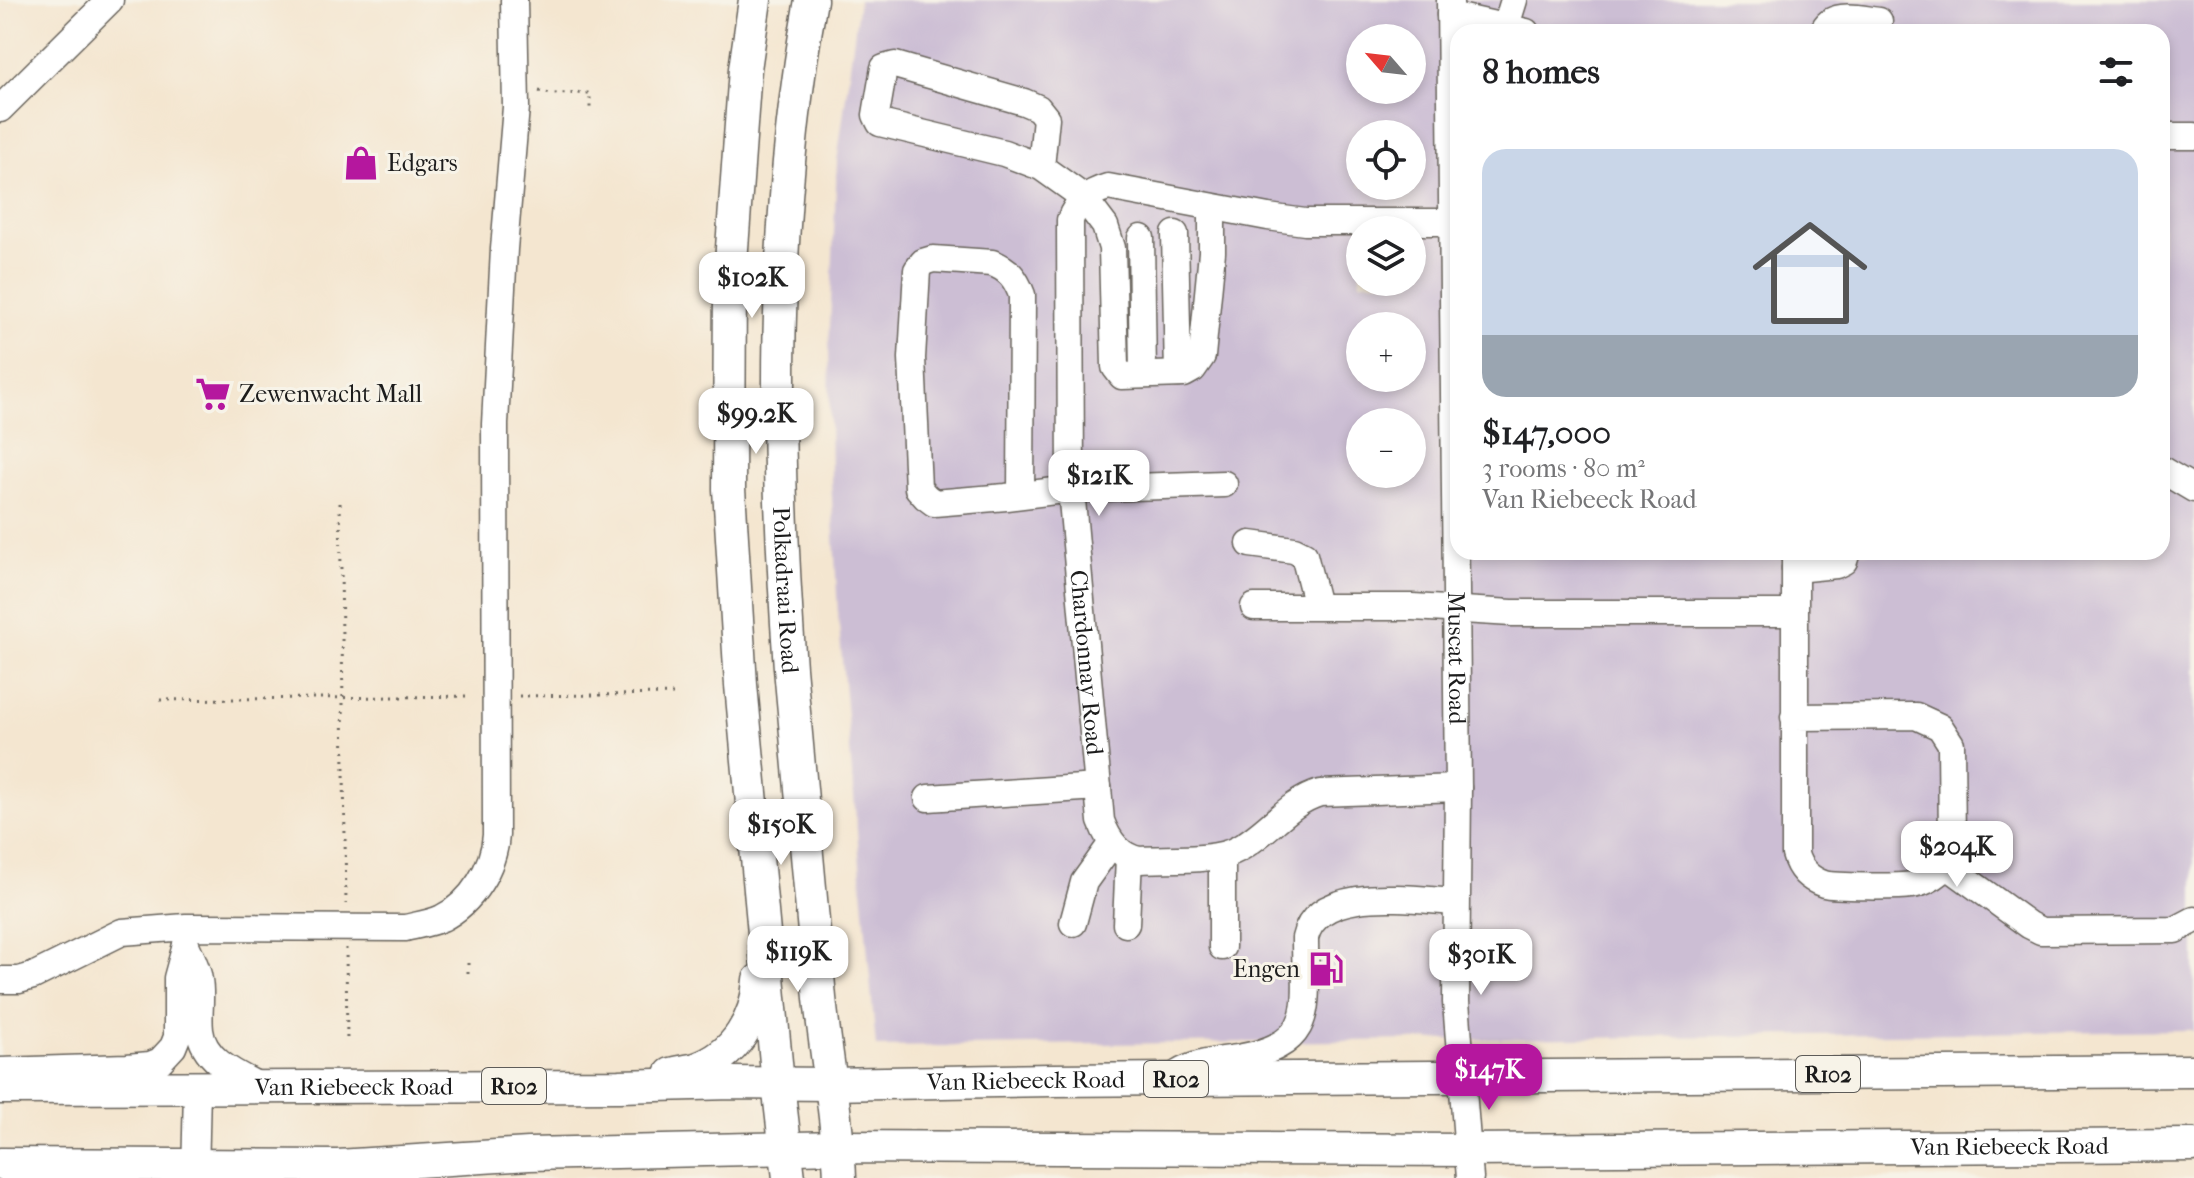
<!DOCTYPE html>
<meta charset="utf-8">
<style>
body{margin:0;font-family:"IM FELL French Canon",serif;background:#f6f6f6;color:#202124;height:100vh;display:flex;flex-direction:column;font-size:30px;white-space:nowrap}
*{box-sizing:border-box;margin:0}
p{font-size:26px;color:#757577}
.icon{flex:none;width:44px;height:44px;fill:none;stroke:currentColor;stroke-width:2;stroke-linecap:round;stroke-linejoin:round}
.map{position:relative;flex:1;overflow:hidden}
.panel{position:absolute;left:1450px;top:24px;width:720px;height:536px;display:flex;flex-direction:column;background:#fff;border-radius:24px;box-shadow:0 4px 12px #0003}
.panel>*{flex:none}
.needle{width:52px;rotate:298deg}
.tools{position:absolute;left:1346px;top:24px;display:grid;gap:16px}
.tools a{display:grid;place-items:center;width:80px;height:80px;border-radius:50%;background:#fff;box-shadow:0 4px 12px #0003;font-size:40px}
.price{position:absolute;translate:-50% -68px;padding:0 18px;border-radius:16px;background:#fff;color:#222;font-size:26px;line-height:52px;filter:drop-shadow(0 2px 4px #0008)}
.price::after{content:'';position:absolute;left:50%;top:48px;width:24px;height:18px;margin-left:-12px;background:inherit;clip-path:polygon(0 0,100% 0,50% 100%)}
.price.selected{background:#b5179e;color:#fff}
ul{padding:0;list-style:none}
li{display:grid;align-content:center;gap:16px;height:424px;padding:0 32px}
li span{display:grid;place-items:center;height:248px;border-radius:24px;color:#555}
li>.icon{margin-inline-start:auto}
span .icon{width:144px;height:144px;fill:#fffc;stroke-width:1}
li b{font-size:34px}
h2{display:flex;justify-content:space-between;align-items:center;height:96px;padding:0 32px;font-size:34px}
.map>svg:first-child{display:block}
</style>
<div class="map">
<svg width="2194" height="1178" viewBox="0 0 2194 1178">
<rect width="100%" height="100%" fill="#f7f3e8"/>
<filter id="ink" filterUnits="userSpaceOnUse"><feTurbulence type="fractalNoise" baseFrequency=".0125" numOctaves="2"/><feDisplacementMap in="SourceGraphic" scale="16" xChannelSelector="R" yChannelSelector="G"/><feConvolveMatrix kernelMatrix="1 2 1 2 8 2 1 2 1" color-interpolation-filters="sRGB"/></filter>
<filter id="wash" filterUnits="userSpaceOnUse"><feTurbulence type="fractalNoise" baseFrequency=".006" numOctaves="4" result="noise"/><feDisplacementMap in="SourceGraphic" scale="32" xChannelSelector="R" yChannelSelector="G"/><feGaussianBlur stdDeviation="1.8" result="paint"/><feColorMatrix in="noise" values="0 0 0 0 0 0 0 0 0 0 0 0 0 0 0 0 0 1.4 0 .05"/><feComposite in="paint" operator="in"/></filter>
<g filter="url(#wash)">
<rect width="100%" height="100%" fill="#f4e6d0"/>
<!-- industrial -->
<path fill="#ccbed4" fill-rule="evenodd" d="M859,0H2194V1030L876,1047L838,614L831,480L829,348L837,162ZM1458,32H2162V552H1458ZM1360,38H1412V90H1360ZM1360,134H1412V186H1360ZM1360,230H1412V282H1360ZM1360,326H1412V378H1360ZM1360,422H1412V474H1360Z"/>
</g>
<g filter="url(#ink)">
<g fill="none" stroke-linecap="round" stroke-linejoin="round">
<!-- minor casing -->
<g stroke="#68635b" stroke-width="29">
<g id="minor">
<path id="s1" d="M1450,0L1458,788L1456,1002L1470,1178"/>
<path d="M1450,15L1526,32"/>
<path d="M1506,26L1514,0"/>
<path d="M1823,32C1830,10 1861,19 1879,21"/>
<path d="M0,109L110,0"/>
<path d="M2162,136H2194"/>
<path d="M1041,167L1046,118L1038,108L1024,102L895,65L884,68L876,115L880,123L1004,153L1041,167L1083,197L1105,226L1112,248L1115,367L1122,376L1184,374L1193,369L1202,356L1212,252V207"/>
<path id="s2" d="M1453,222H1305L1268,217L1108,187C1088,193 1077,201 1070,220L1071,489L1101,821C1108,840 1119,857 1140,860C1167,858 1216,862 1238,849C1267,834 1288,802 1320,793L1458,788"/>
<path d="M1175,234L1178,374"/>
<path d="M1141,238L1143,375"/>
<path d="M2162,470L2194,489"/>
<path d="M1021,495L1022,295C1016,279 1009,269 992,263L933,259L923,262L917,270L912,358L918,488L926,497L934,503L1006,497L1071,489L1224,484"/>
<path d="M1250,544L1294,550L1304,555L1317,606"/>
<path d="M1795,569L1836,565L1844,561L1847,552"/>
<path d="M1254,607H1413L1512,613H1794"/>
<path d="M1794,717L1916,716L1940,727L1951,744L1952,843C1950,853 1947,864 1940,872C1933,878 1921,884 1912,885C1899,887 1835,887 1824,884C1809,879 1799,869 1795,854V552"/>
<path d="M928,798L1098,787"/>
<path d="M1945,864L2029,925L2041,931L2175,930L2194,920"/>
<path d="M1073,923L1084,882L1112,843"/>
<path d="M1126,924L1129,857"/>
<path d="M186,945C191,956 198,969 199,980C202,997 198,1014 200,1030C203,1061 238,1075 261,1087"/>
<path d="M1222,947V856"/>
<path d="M0,980H19L33,976L122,932L186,927L405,928C418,925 431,923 442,918C472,903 494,867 496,835L495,424L504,249L516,107L514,0"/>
<path d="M0,1071L127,1067L150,1065L160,1061L173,1047L177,1037V978L186,945"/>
<path d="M1177,1074C1195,1063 1216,1061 1237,1058C1319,1045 1305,1006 1305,938C1317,883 1414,900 1456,902"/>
<path d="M195,1178L197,1088"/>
</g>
</g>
<!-- major casing -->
<g stroke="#68635b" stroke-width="35">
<g id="major">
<path d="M755,0L745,69L730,276L729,489L741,685L778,1084L789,1178"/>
<path id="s3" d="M811,0C771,219 774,446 790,668C799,778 811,888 820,998C826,1058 838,1118 840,1178"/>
<path d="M671,1074C679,1072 688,1071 696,1069C735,1056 757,1019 759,980"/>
<path id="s4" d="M0,1088L619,1086L732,1083L829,1084L1052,1080L2194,1071"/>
<path id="s5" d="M0,1164L338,1166L529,1154L839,1147L1468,1150L2194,1145"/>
</g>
</g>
<!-- path -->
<g stroke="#68635b" stroke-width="3" stroke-dasharray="2 6" stroke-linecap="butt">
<path d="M539,91L550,94L590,93V108"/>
<path d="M340,503L346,904"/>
<path d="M519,696L675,694"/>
<path d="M160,700L472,696"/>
<path d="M346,948L347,1044"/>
<path d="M468,963V978"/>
</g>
<!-- minor -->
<use href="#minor" stroke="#fff" stroke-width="26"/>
<!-- major -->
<use href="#major" stroke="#fff" stroke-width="32"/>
</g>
</g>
<!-- icons -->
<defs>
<g id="shop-bare" transform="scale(2.76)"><path d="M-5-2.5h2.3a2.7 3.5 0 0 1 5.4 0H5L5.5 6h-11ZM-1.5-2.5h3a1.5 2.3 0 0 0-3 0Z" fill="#b5179e" stroke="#f7f3e8" stroke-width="2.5" paint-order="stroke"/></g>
<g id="supermarket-bare" transform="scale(2.76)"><path d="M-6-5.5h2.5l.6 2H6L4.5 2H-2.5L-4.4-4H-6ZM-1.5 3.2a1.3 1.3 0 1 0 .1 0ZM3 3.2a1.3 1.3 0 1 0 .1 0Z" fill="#b5179e" stroke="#f7f3e8" stroke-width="2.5" paint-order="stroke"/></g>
<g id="fuel-bare" transform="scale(2.76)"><path d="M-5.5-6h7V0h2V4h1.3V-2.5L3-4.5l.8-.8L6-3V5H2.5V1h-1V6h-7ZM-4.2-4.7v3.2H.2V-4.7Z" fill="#b5179e" stroke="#f7f3e8" stroke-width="2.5" paint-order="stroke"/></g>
</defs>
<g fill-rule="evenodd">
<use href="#shop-bare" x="361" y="163"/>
<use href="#supermarket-bare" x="213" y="394"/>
<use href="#fuel-bare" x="1326" y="969"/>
</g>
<g text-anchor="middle" stroke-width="6" stroke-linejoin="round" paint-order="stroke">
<!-- shield labels -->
<g fill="#f7f3e8" stroke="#5e5c59" stroke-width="2">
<rect x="1796" y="1056" width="64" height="36" rx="6"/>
<rect x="1144" y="1061" width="64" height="36" rx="6"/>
<rect x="482" y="1068" width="64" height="36" rx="6"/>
</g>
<g font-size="22" font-weight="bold" fill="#1c1c1c">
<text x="1828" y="1082">R102</text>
<text x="1176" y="1087">R102</text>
<text x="514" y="1094">R102</text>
</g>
<!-- poi labels -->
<g font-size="24" fill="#1c1c1c" stroke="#f7f3e8" text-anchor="start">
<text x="387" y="171">Edgars</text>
<text x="239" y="402">Zewenwacht Mall</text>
<text x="1300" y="977" text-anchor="end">Engen</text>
</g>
<!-- street labels -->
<g font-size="24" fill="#1c1c1c" stroke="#f7f3e8">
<text dy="8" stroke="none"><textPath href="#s3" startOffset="592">Polkadraai Road</textPath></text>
<text dy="8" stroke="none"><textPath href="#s1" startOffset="658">Muscat Road</textPath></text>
<text dy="8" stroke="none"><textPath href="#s2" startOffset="844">Chardonnay Road</textPath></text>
<text dy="8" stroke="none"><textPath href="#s4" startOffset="1026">Van Riebeeck Road</textPath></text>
<text dy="8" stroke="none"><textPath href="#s4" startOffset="354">Van Riebeeck Road</textPath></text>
<text dy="8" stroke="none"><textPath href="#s5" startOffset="2010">Van Riebeeck Road</textPath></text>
</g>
</g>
</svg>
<div class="tools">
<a><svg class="needle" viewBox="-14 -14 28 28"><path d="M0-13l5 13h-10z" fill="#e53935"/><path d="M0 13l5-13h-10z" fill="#757577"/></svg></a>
<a><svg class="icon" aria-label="locate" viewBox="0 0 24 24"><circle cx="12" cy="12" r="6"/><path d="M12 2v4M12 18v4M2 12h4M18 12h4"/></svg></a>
<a><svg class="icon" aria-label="layers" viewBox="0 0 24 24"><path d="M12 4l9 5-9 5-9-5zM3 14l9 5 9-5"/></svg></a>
<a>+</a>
<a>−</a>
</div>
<b class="price" style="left:752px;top:320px">$102K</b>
<b class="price" style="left:756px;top:456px">$99.2K</b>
<b class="price" style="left:1099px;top:518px">$121K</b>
<b class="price" style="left:781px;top:867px">$150K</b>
<b class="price" style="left:1957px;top:889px">$204K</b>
<b class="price" style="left:798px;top:994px">$119K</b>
<b class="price" style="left:1481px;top:997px">$301K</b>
<b class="price selected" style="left:1489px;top:1112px">$147K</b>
<section class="panel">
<h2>8 homes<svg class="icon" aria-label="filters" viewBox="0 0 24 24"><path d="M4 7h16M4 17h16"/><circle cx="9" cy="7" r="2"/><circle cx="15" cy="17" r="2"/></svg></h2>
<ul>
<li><span style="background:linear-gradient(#c9d6e8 75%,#9aa5b1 0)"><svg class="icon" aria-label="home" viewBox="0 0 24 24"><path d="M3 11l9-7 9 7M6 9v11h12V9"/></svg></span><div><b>$147,000</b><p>3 rooms · 80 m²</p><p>Van Riebeeck Road</p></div></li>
</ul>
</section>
</div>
